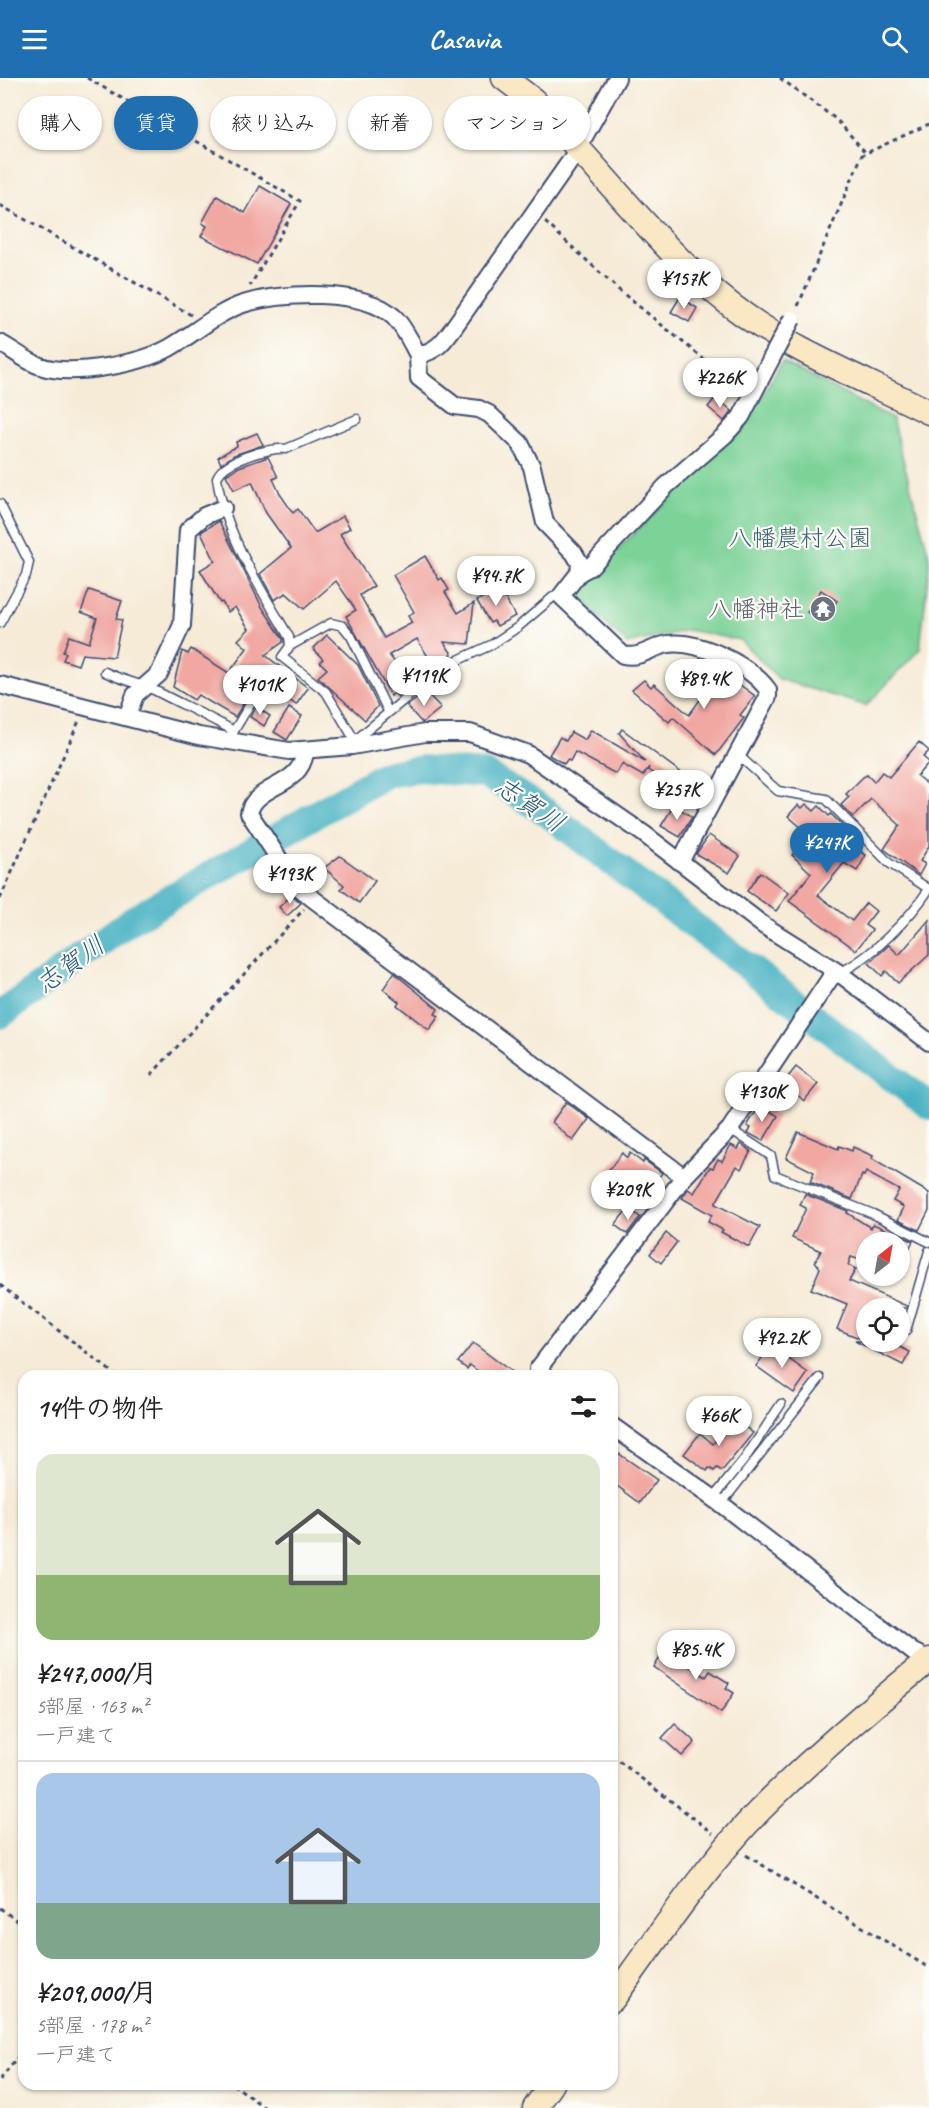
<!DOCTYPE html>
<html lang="ja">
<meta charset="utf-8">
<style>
body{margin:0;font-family:Caveat,"Klee One",sans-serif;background:#f6f6f6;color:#202124;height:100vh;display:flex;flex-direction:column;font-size:22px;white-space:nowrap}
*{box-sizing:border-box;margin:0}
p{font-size:20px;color:#757577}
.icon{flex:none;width:33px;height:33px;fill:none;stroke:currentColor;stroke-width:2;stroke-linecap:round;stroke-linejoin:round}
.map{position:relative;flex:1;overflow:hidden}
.details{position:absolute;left:18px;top:1292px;width:600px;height:720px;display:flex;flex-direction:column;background:#fff;border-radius:18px;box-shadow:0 2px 4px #0004}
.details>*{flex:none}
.guide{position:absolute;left:18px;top:18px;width:600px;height:54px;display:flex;gap:12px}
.needle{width:39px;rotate:31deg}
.controls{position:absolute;left:856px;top:1154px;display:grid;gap:12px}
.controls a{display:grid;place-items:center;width:54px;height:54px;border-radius:50%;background:#fff;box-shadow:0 2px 4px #0004;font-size:30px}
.price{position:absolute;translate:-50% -51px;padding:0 14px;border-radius:21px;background:#fff;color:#222;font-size:20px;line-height:39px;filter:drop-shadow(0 2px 3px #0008)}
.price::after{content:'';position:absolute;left:50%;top:36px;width:18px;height:14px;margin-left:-9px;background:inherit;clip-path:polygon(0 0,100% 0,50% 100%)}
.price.on{background:#1f6fb2;color:#fff}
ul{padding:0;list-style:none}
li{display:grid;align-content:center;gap:12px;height:318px;padding:0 18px}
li+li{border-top:2px solid #e0e0e0}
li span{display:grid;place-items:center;height:186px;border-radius:18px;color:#555}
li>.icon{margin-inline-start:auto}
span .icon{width:108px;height:108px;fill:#fffc;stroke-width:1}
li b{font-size:26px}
h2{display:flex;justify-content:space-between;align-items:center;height:72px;padding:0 18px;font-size:26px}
.tag{padding:0 21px;border-radius:27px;background:#fff;box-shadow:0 2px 4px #0004;font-size:21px;line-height:54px}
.tag.on{background:#1f6fb2;color:#fff}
header{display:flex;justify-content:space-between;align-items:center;height:78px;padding:0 18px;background:#1f6fb2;color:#fff;font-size:27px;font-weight:600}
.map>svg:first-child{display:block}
</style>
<header><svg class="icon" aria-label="menu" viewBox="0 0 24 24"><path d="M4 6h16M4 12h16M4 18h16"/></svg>Casavia<svg class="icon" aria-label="search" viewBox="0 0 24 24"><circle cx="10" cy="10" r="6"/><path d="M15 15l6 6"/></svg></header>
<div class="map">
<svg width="929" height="2030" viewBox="0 0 929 2030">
<rect width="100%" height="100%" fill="#fdfcf7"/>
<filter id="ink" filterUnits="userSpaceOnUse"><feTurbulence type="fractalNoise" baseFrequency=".0167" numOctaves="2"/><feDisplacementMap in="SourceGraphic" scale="12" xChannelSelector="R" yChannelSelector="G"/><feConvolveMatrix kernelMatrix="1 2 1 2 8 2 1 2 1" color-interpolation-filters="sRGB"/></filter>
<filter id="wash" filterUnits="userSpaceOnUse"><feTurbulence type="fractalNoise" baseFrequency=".008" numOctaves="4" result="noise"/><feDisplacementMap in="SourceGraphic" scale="24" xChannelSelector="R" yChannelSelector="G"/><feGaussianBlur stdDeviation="1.35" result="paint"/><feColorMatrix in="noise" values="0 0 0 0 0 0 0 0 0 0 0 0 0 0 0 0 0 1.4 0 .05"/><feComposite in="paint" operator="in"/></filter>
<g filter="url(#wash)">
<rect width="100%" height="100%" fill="#f6ebd7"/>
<!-- green -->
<path fill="#7cd297" stroke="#4c807a" stroke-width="1.5" d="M782,283L892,341L929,477V489L920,571L866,628L779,601L740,562L688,552L627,566L574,515L749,341Z"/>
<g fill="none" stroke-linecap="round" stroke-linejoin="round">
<!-- river -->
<path stroke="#45b1c2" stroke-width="28" d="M0,937L132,842L386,696L422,691L485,696L546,734L929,1028"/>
</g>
<g id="blocks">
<!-- building -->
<g fill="#f1a8a3">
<path d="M260,108L291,126L257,186L201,158L207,148L202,145L217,118L245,135Z"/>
<path d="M680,219L697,230L689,244L671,234Z"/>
<path d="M716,319L732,333L724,343L708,329Z"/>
<path d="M257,355L263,367L234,377L221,386L218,379L237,368L236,364Z"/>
<path d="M268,379L278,399L273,401L280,416L293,435L298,431L315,455L343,438L350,450L340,456L374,508L360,517L384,560L412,545L408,538L414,534L393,497L425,478L439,502L442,500L449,512L445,514L458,535L474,525L469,566L444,564L452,576L434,588L417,561L389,577L413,607L398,619L394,615L391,618L346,538L356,532L336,503L304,531L286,515L274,522L260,496L291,470L266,435L252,404L234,412L226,397L239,389Z"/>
<path d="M219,443L262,529L283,561V564L265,577L308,610L296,627L269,607L258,622L255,617L248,618L235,639L198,617L194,622L173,609L182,573L188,576L191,571L229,595L247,570L238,562L249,551L235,529L228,534L222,524L220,525L200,492L215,483L201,454Z"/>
<path d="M499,509L515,538L497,548L494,543L490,545L477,523Z"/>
<path d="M89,512L122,523L116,541L122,542L114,579L82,576L78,587L63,582L66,575L63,574L69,558L89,565L97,540L81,534Z"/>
<path d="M821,512L837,523L821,543L807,534Z"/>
<path d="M327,557L358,587L378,628L365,642L318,599L327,591L320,584L323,581L313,571Z"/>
<path d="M721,593L755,618L740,637L744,640L716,677L673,639L669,644L632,612L644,602L651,609L654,606L689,637Z"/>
<path d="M426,614L441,630L422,645L407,628Z"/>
<path d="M256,629L270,638L264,648L250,639Z"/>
<path d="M289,630L302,638L287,662L274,654Z"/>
<path d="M622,651L683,696L673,709L648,692L649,689L643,698L622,686L616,696L575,674L570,683L567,682L564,686L549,677L560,659L566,663L571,654L585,662L591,652L645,684L619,655Z"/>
<path d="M919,664L929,673L923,679L929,684L917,698L929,708V768L920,783L925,786L919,797L884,771L900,747L871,721L853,739L841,727L849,719L846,716L863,699L867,697L874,704L882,694L889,699Z"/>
<path d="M806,726L814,733L819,728L829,738L831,736L843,748L833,757L866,777L857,793L844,785L818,817L852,843L866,825L876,833L865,847L872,852L856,872L789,823L811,795L792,777L811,758L788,738L798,727L802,730Z"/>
<path d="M674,727L692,739L680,759L661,748Z"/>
<path d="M709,757L740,778L729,795L696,776Z"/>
<path d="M340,778L375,803L359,825L341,811L344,807L324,790Z"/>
<path d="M760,794L789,815L776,833L747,813Z"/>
<path d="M292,817L301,825L287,838L279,829Z"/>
<path d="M929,842V877L898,905L886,893L882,898L869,885L889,867L899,877Z"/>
<path d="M394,895L438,931L435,936L439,938L429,952L397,927L399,924L383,911Z"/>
<path d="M796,989L818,1006L804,1023L784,1004Z"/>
<path d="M566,1024L589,1041L573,1063L552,1044Z"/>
<path d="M760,1027L778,1038L763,1063L748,1055L751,1050L747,1048Z"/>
<path d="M798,1054L838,1071L839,1068L852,1073L853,1069L873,1078L872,1081L929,1115V1132L919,1152L898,1142L904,1129L893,1123L899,1112L866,1094L864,1098L862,1097L852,1121L810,1104L814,1094L786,1080Z"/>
<path d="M741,1066L751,1073L741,1091L737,1088L715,1126L760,1149L749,1169L721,1154L723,1152L708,1144L712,1137L682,1120L688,1111L694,1115L710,1089L713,1090L718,1081L722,1083L731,1067L738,1071Z"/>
<path d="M622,1075L627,1080L630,1075L643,1085L644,1082L662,1095L651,1110L641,1103L633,1113L608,1093Z"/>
<path d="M805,1116L848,1133L847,1135L871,1150L873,1146L913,1163L900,1189V1164H867V1172L861,1182L851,1179L848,1187L856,1191L849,1203L907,1228L906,1230H867V1263H888L910,1274L903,1287L855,1263H867L837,1251L847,1226L811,1211L820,1190L815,1183L821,1173L792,1160L806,1130L800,1127Z"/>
<path d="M628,1130L640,1139L627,1156L615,1147Z"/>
<path d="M666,1155L677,1164L661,1185L650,1176Z"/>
<path d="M473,1265L517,1298H484L470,1287L467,1291L458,1284Z"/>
<path d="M771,1268L808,1295L794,1315L756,1288Z"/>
<path d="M733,1340L753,1355L722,1393L717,1390L714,1393L709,1390L707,1393L684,1376L700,1355L713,1366Z"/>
<path d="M612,1371L657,1402L640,1425L612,1404Z"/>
<path d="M665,1572L706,1599L710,1593L729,1605L726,1610L734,1615L721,1635L654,1589Z"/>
<path d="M675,1646L695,1664L682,1678L662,1660Z"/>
</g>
</g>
</g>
<g filter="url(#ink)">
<use href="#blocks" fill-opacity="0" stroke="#3c4b70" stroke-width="1.5"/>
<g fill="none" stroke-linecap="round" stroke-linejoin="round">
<!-- lane casing -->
<g stroke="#3c4b70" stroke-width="11">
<g id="lane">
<path d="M0,426L29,484L26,497L0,545"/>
<path d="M290,568L289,559C262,513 224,454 217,400C222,383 269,369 286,371L357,341"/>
<path d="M105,594C121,602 138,605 154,612C181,626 207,638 234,653"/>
<path d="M232,656L252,623"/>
<path d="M354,661L326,614L282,579L290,568L331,545L343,548L351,558L388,633"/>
<path d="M353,664L445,588L491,567L518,549L553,519L561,518"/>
<path d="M738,677L778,713L826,721L889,785L929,811C910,840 871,880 839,895"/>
<path d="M730,1051L771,1078L775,1097L873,1136L929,1164"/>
<path d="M906,1253L929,1173"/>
<path d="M713,1420L744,1382L781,1326"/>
<path d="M721,1426L820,1300"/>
</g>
</g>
<!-- street casing -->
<g stroke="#3c4b70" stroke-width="20">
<g id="street">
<path d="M0,265C13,272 26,283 40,288C71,299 140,286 169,270C194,256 216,235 243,226C281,214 363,210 394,239C404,249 411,264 418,277C437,273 443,264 454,249L571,82L617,0"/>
<path d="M418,277L419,300L455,328L479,331L489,336L520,365L532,389L545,445L574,475L580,485L579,495"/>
<path d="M0,607L199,658L289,673L352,668L425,655H470L528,676L644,756L763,847L839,895L929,964"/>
<path d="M127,639L135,617L159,596L182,547L188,452L204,438L223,430"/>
<path d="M305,674C301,710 255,706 249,735L296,807L312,820L684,1099"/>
<path d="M680,784L768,619V612C750,587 699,562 668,566C651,569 641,581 623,577L561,518L579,495L590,489L666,408L725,357L741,339L771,281"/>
<path d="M546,1298L538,1291L684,1099L730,1051L831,899L839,895"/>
<path d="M612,1348L721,1426L913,1574L929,1582"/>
</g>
</g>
<!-- secondary casing -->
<g stroke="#3c4b70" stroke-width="27">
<g id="secondary">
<path d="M504,0L533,22C600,89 657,170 732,228C791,273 864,301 929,334"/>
<path d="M612,1922C659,1858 703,1791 758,1734C811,1680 870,1630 929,1582"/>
<path d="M535,2030L552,2006"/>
</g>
</g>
<!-- path -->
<g stroke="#3c4b70" stroke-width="3" stroke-dasharray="4.5 4.5" stroke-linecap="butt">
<path d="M87,0L300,123L250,208"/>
<path d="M780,0L837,42L866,75"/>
<path d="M0,127L191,237"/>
<path d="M545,144L620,213L738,309"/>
<path d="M798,228L862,77L929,46"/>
<path d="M0,821L79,643"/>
<path d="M151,997L304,831"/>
<path d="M0,1207L117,1298"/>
<path d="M612,1678L713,1755"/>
<path d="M746,1777L929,1890"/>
<path d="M0,1830L24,1848"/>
<path d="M0,2002L24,1971"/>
<path d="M233,2006L265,2030"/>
</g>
<!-- lane -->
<use href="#lane" stroke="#fff" stroke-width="8"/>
<!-- street -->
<use href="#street" stroke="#fff" stroke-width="16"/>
<!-- secondary -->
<use href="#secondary" stroke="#fae7c3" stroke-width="24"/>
<!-- street-bridge casing -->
<g stroke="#3c4b70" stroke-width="20" stroke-linecap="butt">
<path id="street-bridge" d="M771,281L792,241"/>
</g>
<!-- street-bridge -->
<use href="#street-bridge" stroke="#fff" stroke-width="16"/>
</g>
</g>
<!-- icons -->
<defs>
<g id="temple-disc" transform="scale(1.35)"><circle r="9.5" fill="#6b7280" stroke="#fdfcf7"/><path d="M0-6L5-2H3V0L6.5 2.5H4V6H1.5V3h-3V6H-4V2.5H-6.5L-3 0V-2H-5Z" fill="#fff"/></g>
</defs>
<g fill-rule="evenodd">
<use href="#temple-disc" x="823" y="531"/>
</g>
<g text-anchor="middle" stroke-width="4.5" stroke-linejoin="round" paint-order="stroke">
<!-- park labels -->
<g font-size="24" fill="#38606f" stroke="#fdfcf7">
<text x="800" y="468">八幡農村公園</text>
</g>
<!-- worship labels -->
<g font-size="24" fill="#5b616d" stroke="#fdfcf7" text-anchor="end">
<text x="804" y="539">八幡神社</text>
</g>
<!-- water labels -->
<g font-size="26" font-style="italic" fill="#2a5c81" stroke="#fdfcf7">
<text transform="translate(530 726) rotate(34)" y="9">志賀川</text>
<text transform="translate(70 886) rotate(-36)" y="9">志賀川</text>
</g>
</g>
</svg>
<div class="controls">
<a><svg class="needle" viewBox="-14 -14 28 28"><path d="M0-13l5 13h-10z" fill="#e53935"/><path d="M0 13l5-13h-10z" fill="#757577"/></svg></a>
<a><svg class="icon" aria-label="locate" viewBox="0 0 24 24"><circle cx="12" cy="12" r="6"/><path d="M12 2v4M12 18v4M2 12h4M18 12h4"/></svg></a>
</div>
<b class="price" style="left:684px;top:232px">¥157K</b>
<b class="price" style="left:720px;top:331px">¥226K</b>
<b class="price" style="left:496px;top:529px">¥94.7K</b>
<b class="price" style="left:424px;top:629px">¥119K</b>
<b class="price" style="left:704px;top:632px">¥89.4K</b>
<b class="price" style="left:260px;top:638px">¥101K</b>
<b class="price" style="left:677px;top:743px">¥257K</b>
<b class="price on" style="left:827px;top:796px">¥247K</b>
<b class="price" style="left:290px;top:827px">¥193K</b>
<b class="price" style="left:762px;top:1045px">¥130K</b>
<b class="price" style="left:628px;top:1143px">¥209K</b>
<b class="price" style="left:782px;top:1291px">¥92.2K</b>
<b class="price" style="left:719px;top:1369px">¥66K</b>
<b class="price" style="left:696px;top:1603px">¥85.4K</b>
<div class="guide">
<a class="tag">購入</a>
<a class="tag on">賃貸</a>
<a class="tag">絞り込み</a>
<a class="tag">新着</a>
<a class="tag">マンション</a>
</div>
<section class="details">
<h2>14件の物件<svg class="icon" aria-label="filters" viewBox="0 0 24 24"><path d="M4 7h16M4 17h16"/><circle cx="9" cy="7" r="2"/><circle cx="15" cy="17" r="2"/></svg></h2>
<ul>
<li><span style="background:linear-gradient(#dfe7d0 65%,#8fb573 0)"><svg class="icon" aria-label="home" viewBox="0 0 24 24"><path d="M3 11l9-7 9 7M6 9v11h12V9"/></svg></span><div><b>¥247,000/月</b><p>5部屋 · 163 m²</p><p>一戸建て</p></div></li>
<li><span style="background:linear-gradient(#a9c7e8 70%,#7fa58c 0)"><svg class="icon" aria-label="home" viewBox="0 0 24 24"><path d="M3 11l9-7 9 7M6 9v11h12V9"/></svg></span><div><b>¥209,000/月</b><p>5部屋 · 178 m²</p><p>一戸建て</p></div></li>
</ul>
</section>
</div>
